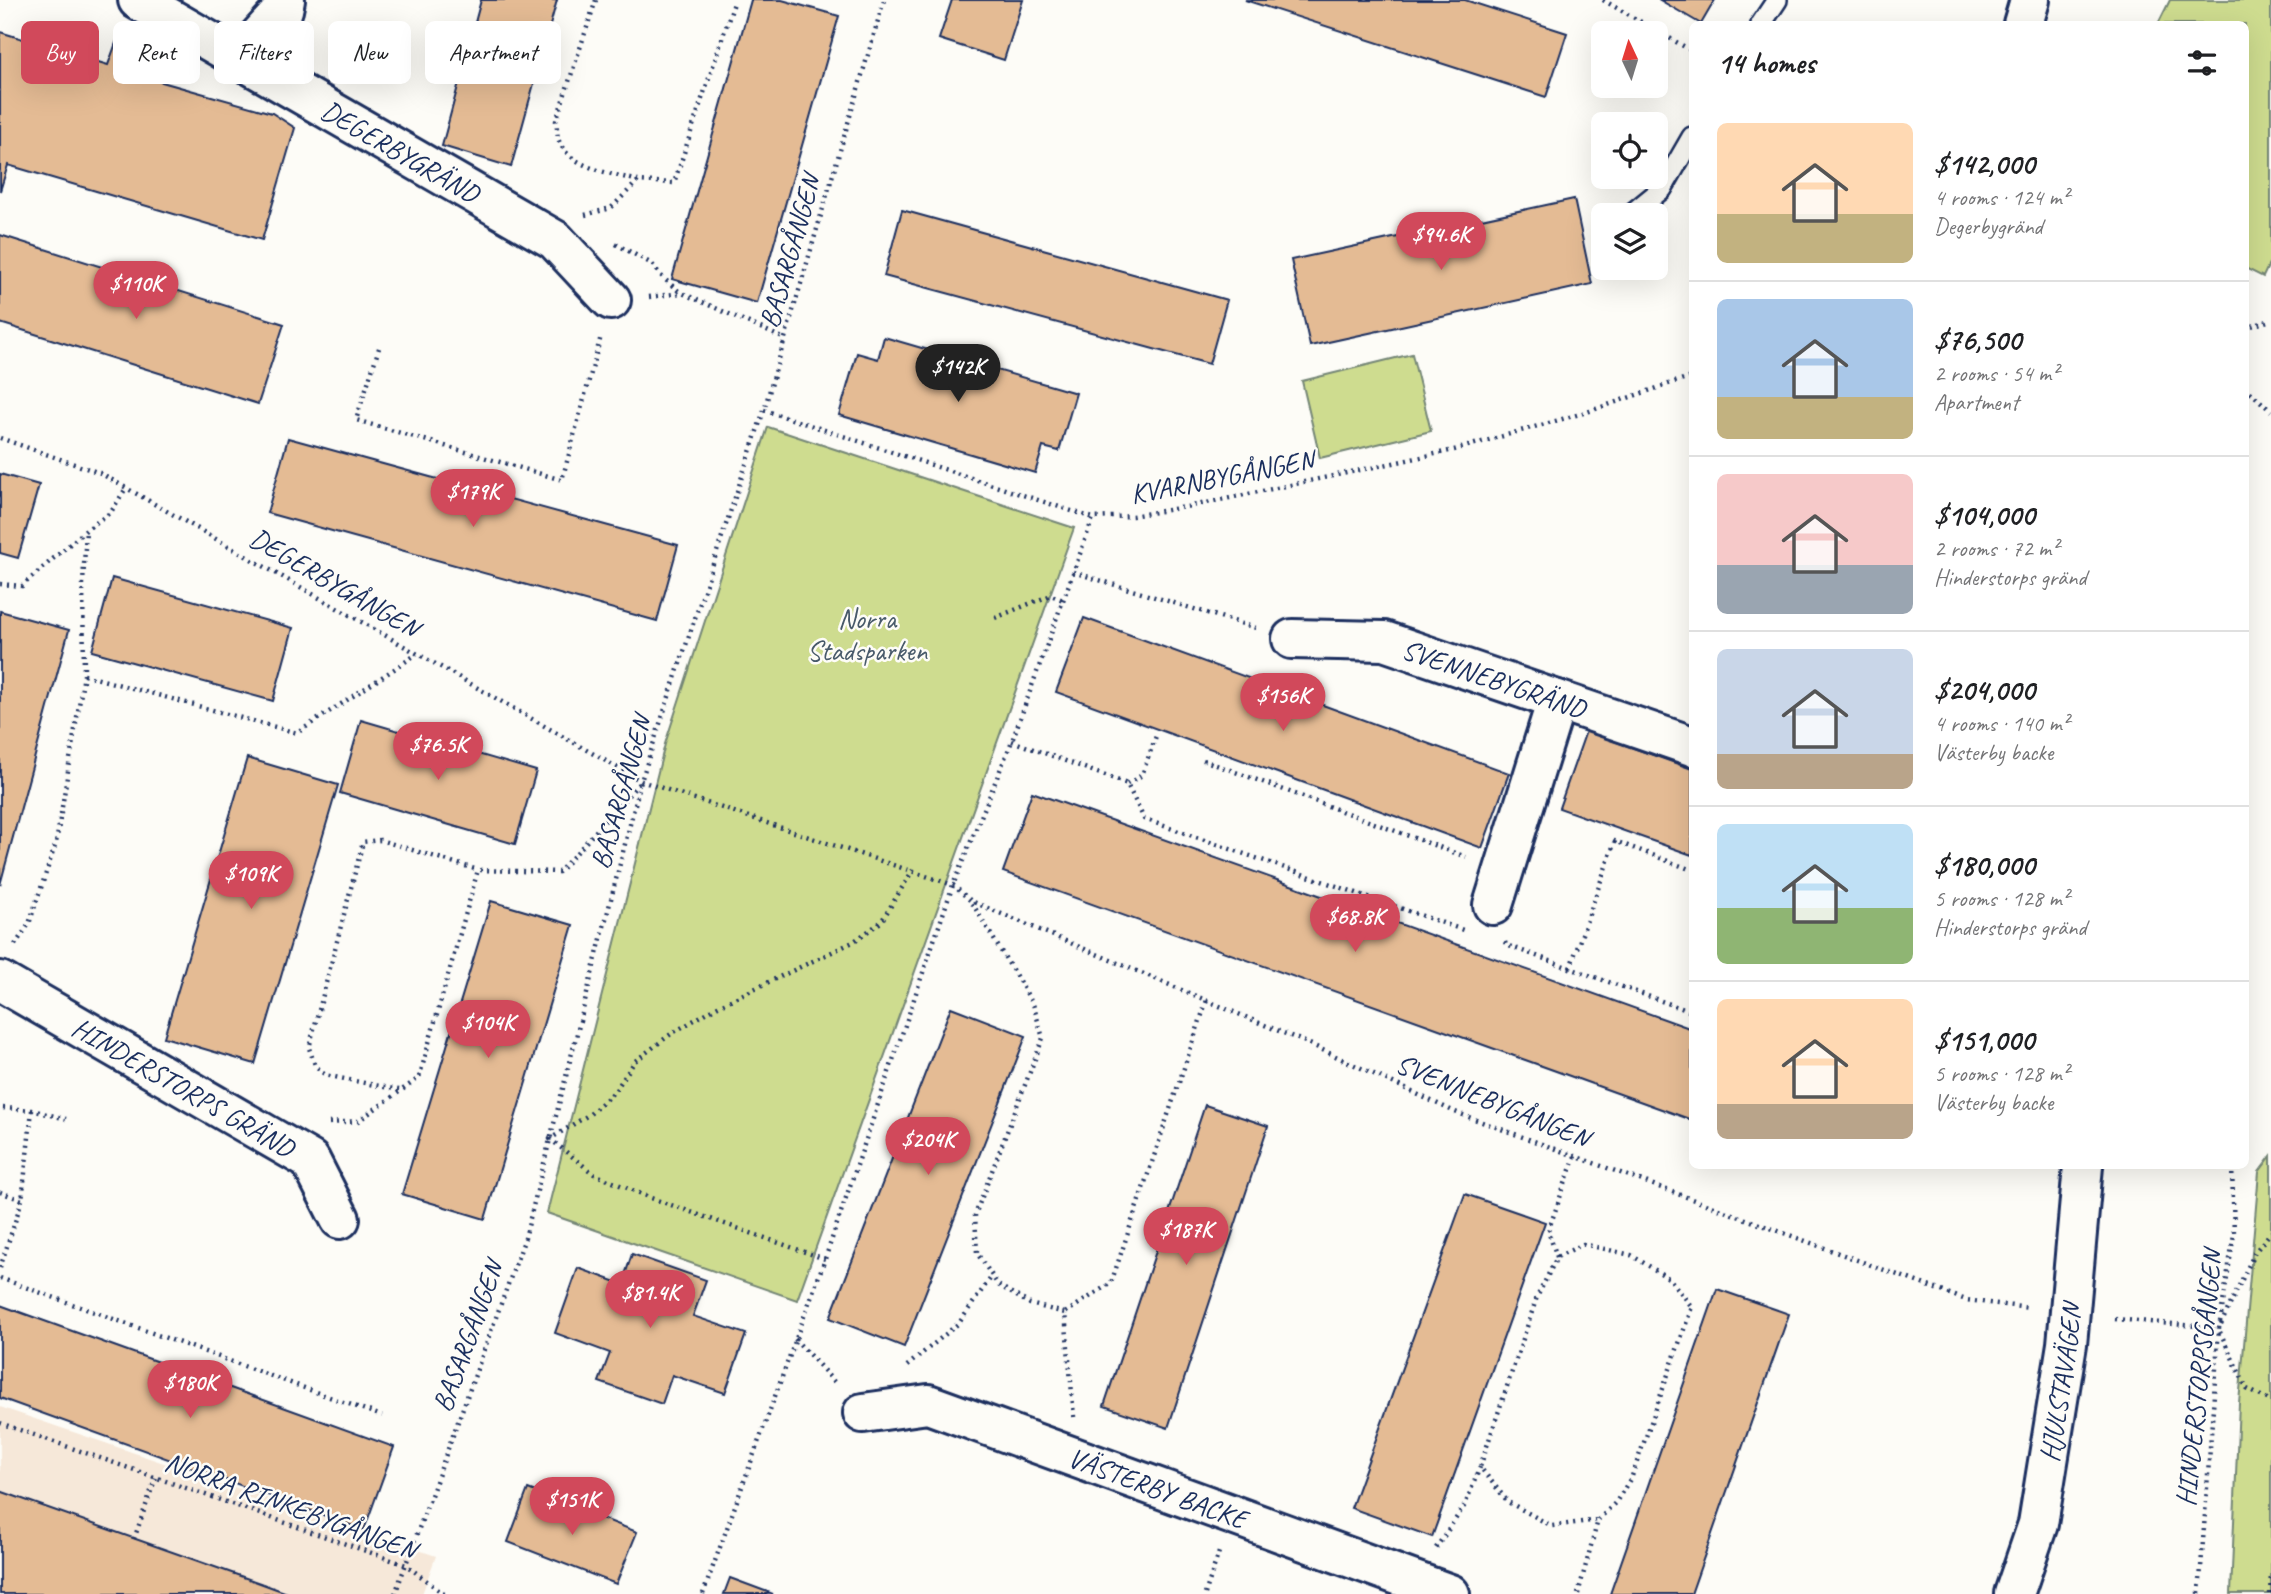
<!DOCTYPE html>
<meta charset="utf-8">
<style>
body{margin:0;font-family:Caveat,sans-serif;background:#f6f6f6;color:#202124;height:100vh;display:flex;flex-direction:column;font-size:26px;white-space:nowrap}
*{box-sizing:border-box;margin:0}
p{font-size:23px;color:#757577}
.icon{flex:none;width:38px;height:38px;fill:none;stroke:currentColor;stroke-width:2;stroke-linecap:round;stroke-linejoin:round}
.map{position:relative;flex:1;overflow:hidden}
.details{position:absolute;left:1689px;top:21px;width:560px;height:1148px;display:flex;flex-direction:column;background:#fff;border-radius:10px;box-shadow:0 7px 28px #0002}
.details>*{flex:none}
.banner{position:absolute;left:21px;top:21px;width:665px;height:63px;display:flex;gap:14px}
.needle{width:46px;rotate:356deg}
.tools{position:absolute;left:1591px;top:21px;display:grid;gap:14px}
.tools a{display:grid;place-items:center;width:77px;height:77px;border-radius:10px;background:#fff;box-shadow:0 7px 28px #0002;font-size:35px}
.price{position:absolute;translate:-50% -60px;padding:0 16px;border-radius:24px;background:#d1495b;color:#fff;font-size:23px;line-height:46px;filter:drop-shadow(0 2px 4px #0008)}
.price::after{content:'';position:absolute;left:50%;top:42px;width:21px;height:16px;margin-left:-10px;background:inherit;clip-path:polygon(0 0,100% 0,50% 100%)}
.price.selected{background:#222;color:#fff}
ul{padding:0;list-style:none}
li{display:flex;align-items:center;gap:21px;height:175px;padding:0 28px}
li+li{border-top:2px solid #e0e0e0}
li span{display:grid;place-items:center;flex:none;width:196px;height:140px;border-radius:10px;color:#555}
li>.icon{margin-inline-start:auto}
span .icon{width:84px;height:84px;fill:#fffc;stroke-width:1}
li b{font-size:30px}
h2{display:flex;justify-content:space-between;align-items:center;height:84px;padding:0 28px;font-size:30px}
.pill{padding:0 24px;border-radius:10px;background:#fff;box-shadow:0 7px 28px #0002;font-size:24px;line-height:63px}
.pill.selected{background:#d1495b;color:#fff}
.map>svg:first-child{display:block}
</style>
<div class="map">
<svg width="2271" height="1594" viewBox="0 0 2271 1594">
<rect width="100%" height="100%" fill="#fdfcf7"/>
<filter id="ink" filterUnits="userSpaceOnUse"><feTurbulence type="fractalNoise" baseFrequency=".0143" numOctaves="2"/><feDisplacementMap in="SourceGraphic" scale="14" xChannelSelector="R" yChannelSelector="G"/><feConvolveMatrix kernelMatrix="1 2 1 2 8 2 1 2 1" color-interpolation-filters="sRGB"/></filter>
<g filter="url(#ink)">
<!-- built -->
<path fill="#f6e8d9" d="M0,1407L436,1556L422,1594H0Z"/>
<!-- green -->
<g fill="#cedc8f" stroke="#748676" stroke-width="2">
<path d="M2170,0H2271V260L2263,277L2245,268V24H2158Z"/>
<path d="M1412,354L1431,431L1320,458L1302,381Z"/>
<path d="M768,427L1074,528L797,1300L547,1213L665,744Z"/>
<path d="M2271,1156V1594H2231L2239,1403L2259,1172Z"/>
</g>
<!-- building -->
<g fill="#e4bb94" stroke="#1b2f5e" stroke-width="2">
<path d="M481,0H557L511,167L442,146Z"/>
<path d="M751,0H782L839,16L757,303L672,279Z"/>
<path d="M952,0H1023L1004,60L939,39Z"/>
<path d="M1245,0H1465L1567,33L1546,97Z"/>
<path d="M1660,0H1715L1701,24Z"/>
<path d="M0,32L108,65L116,43L162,82L272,113L295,128L262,240L8,165L0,191Z"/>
<path d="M1574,199L1592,284L1310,346L1291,260Z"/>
<path d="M902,210L1227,300L1209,364L884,276Z"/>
<path d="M0,235L284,324L258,404L0,323Z"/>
<path d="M884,337L1076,393L1059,451L1043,447L1035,473L839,415L857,353L878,359Z"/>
<path d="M288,438L678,545L657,621L267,513Z"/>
<path d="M0,474L39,485L18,558L0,553Z"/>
<path d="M112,578L293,628L273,701L92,651Z"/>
<path d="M0,611L69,630L0,885Z"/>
<path d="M1084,618L1509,773L1482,848L1056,692Z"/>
<path d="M361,720L536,771L515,844L340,793Z"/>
<path d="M1586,731L1692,769V855L1559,808Z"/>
<path d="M247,758L338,785L255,1064L164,1037Z"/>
<path d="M1032,792L1692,1029V1120L1003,872Z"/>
<path d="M491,901L573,925L485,1219L402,1194Z"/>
<path d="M951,1007L1026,1036L904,1347L830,1318Z"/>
<path d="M1205,1105L1268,1126L1168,1428L1104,1406Z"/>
<path d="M1465,1194L1545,1222L1432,1537L1351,1508Z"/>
<path d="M632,1254L706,1280L693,1316L746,1334L725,1393L672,1375L662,1404L599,1382L610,1353L555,1333L578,1268L622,1284Z"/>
<path d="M1717,1289L1789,1314L1691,1594H1610Z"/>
<path d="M0,1305L394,1447L364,1530L0,1398Z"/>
<path d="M528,1489L637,1532L616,1584L508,1542Z"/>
<path d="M0,1491L260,1583L290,1594H0Z"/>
<path d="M730,1578L773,1594H724Z"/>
</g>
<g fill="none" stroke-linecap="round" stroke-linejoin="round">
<!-- service casing -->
<g stroke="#1b2f5e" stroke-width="24">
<g id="service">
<path d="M1761,24L1777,0"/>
<path d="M1630,215L1662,189L1692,137"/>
</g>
</g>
<!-- minor casing -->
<g stroke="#1b2f5e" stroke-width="44">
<g id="minor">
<path id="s1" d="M138,0L555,240L611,300"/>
<path d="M2023,24L2030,0"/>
<path d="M239,58L283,10L285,0"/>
<path id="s2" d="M1292,639L1384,641L1692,746"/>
<path d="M1493,905L1557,700"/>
<path id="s3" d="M0,981L310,1160L340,1219"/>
<path id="s4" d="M863,1413L928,1404L1450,1594"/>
<path id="s5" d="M2014,1594L2038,1524L2067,1344L2083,1166"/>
</g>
</g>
<!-- path -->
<g stroke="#1b2f5e" stroke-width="4.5" stroke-dasharray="2 5" stroke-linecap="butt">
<path d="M596,0L556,121C557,126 557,133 558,138C567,168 612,173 638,181"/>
<path d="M1603,0L1692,51"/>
<path d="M585,215L611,208L638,181L674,183L735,0"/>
<path d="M616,244L652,264L663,278L681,293"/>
<path d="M649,297L682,293L785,339"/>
<path d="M2245,328L2271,320"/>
<path d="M379,348L356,420L562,480L601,336"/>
<path d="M2245,387L2271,411"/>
<path d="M764,410L1093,518L1132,516L1197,505L1454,450L1587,412L1692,376"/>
<path d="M0,438L100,473L641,781L953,885L971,901L1312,1045L1455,1112L1966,1300L2029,1308"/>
<path d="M1073,572L1256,628"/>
<path d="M0,584L22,586L86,530L111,512L126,488"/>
<path d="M995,618L1051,595L1063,600"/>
<path d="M84,675L297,733L417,654"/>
<path d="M1012,741L1127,784L1144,819L1463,930"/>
<path d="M1203,760L1466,857"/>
<path d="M1127,784L1142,775L1156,736"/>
<path d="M972,903L1033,1004L1043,1038L975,1215L977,1253L998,1285L1030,1304L1065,1313"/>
<path d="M1505,942L1506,945L1692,1012"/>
<path d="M15,945L29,924L56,843L84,675L83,583L86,530"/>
<path d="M1570,968L1615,841L1692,870"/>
<path d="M399,1090L325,1075L315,1065L309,1048L363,842L380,840L478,870"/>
<path d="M3,1108L32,1110L66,1119"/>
<path d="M329,1123L358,1121L419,1078L478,870L559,872L641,781"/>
<path d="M0,1192L22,1200L32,1110"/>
<path d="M1557,1257L1548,1231L1575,1156"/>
<path d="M825,1259L651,1198L594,1174L550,1139L590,1114L615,1091L635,1061L671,1034L718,1006L853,942L881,922L913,870"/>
<path d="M0,1268L22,1200"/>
<path d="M0,1278L382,1416"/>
<path d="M2115,1319L2219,1328"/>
<path d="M2221,1324L2255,1252L2271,1232"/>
<path d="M2220,1332L2247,1389L2271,1401"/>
<path d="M795,1339L837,1385"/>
<path d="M907,1366L959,1323L992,1276"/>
<path d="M1074,1417L1065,1313L1111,1283L1207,1000"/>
<path d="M0,1423L406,1565L444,1594"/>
<path d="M134,1539L156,1477"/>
<path d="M1436,1548L1465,1505L1480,1467"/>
<path d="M395,1594L525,1238L641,781L764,410L884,0"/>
<path d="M703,1594L825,1259L953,885L1012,741L1093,518"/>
<path d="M1205,1594L1219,1552"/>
<path d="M1578,1594L1598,1520L1616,1502L1632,1476L1692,1307L1670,1279L1631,1255L1583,1244L1557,1257L1537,1297L1480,1467L1508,1502L1552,1526L1598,1520"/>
<path d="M2199,1594L2219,1328L2234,1234L2232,1166"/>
<path d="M2270,1594L2271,1574"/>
</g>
<!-- service -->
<use href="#service" stroke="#fdfcf7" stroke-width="19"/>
<!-- minor -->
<use href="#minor" stroke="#fdfcf7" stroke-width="38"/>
</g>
</g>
<g text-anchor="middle" stroke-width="5" stroke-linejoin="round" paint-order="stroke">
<!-- street labels -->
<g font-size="28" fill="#1b2f5e" stroke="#fdfcf7">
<text dy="10" stroke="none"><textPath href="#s1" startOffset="303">DEGERBYGRÄND</textPath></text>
<text transform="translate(789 251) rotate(-74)" y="10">BASARGÅNGEN</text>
<text transform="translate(1222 476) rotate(-11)" y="10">KVARNBYGÅNGEN</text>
<text transform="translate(335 582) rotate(30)" y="10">DEGERBYGÅNGEN</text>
<text dy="10" stroke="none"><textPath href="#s2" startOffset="208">SVENNEBYGRÄND</textPath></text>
<text transform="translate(620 792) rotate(-74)" y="10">BASARGÅNGEN</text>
<text dy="10" stroke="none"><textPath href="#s3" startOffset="212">HINDERSTORPS GRÄND</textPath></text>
<text transform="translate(1493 1100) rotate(22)" y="10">SVENNEBYGÅNGEN</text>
<text transform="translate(467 1336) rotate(-70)" y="10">BASARGÅNGEN</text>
<text transform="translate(2198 1378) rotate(-84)" y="10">HINDERSTORPSGÅNGEN</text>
<text dy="10" stroke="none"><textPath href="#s5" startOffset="217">HJULSTAVÄGEN</textPath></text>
<text dy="10" stroke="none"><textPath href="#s4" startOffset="310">VÄSTERBY BACKE</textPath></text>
<text transform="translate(291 1505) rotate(20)" y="10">NORRA RINKEBYGÅNGEN</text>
</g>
<!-- park labels -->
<g font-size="28" fill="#485a6a" stroke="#fdfcf7">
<text x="867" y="628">Norra<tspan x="867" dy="32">Stadsparken</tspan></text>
</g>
</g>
</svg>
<div class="tools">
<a><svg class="needle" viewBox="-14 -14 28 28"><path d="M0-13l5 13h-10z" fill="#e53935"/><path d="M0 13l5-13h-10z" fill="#757577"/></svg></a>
<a><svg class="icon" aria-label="locate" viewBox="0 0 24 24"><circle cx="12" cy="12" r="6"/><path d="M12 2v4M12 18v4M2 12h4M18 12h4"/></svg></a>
<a><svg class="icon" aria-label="layers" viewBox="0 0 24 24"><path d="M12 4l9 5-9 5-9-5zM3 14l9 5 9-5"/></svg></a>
</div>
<b class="price" style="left:1441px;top:272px">$94.6K</b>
<b class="price" style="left:136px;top:321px">$110K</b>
<b class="price selected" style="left:958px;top:404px">$142K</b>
<b class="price" style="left:473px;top:529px">$179K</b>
<b class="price" style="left:1283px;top:733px">$156K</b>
<b class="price" style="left:438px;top:782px">$76.5K</b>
<b class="price" style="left:251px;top:911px">$109K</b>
<b class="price" style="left:1355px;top:954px">$68.8K</b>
<b class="price" style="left:488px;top:1060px">$104K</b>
<b class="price" style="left:928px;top:1177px">$204K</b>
<b class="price" style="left:1186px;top:1267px">$187K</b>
<b class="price" style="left:650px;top:1330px">$81.4K</b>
<b class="price" style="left:190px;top:1420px">$180K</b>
<b class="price" style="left:572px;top:1537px">$151K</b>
<div class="banner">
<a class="pill selected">Buy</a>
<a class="pill">Rent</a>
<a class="pill">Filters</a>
<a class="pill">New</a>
<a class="pill">Apartment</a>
</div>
<section class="details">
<h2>14 homes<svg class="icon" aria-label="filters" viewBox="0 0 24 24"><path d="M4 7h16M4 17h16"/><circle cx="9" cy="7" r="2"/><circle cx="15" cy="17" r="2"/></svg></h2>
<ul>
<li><span style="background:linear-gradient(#ffd9b3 65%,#c2b280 0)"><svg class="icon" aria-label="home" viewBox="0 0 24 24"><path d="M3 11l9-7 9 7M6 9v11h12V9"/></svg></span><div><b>$142,000</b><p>4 rooms · 124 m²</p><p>Degerbygränd</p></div></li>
<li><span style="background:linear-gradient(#a9c7e8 70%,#c2b280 0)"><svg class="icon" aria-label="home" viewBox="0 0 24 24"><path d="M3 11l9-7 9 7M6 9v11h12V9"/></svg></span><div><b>$76,500</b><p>2 rooms · 54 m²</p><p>Apartment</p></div></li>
<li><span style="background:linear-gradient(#f6c9c9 65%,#9aa5b1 0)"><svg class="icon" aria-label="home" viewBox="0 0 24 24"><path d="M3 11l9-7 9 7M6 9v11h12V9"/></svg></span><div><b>$104,000</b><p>2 rooms · 72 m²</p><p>Hinderstorps gränd</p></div></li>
<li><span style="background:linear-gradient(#c9d6e8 75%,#b9a48a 0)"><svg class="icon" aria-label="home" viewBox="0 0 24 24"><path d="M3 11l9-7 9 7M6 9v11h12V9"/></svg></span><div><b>$204,000</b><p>4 rooms · 140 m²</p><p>Västerby backe</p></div></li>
<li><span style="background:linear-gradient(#bfe0f5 60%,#8fb573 0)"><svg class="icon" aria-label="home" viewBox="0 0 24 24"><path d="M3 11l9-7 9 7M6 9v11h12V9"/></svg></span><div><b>$180,000</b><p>5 rooms · 128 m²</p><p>Hinderstorps gränd</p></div></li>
<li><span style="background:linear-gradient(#ffd9b3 75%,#b9a48a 0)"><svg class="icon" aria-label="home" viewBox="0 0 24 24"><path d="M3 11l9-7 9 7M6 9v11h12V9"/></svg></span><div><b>$151,000</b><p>5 rooms · 128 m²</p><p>Västerby backe</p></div></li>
</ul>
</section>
</div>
